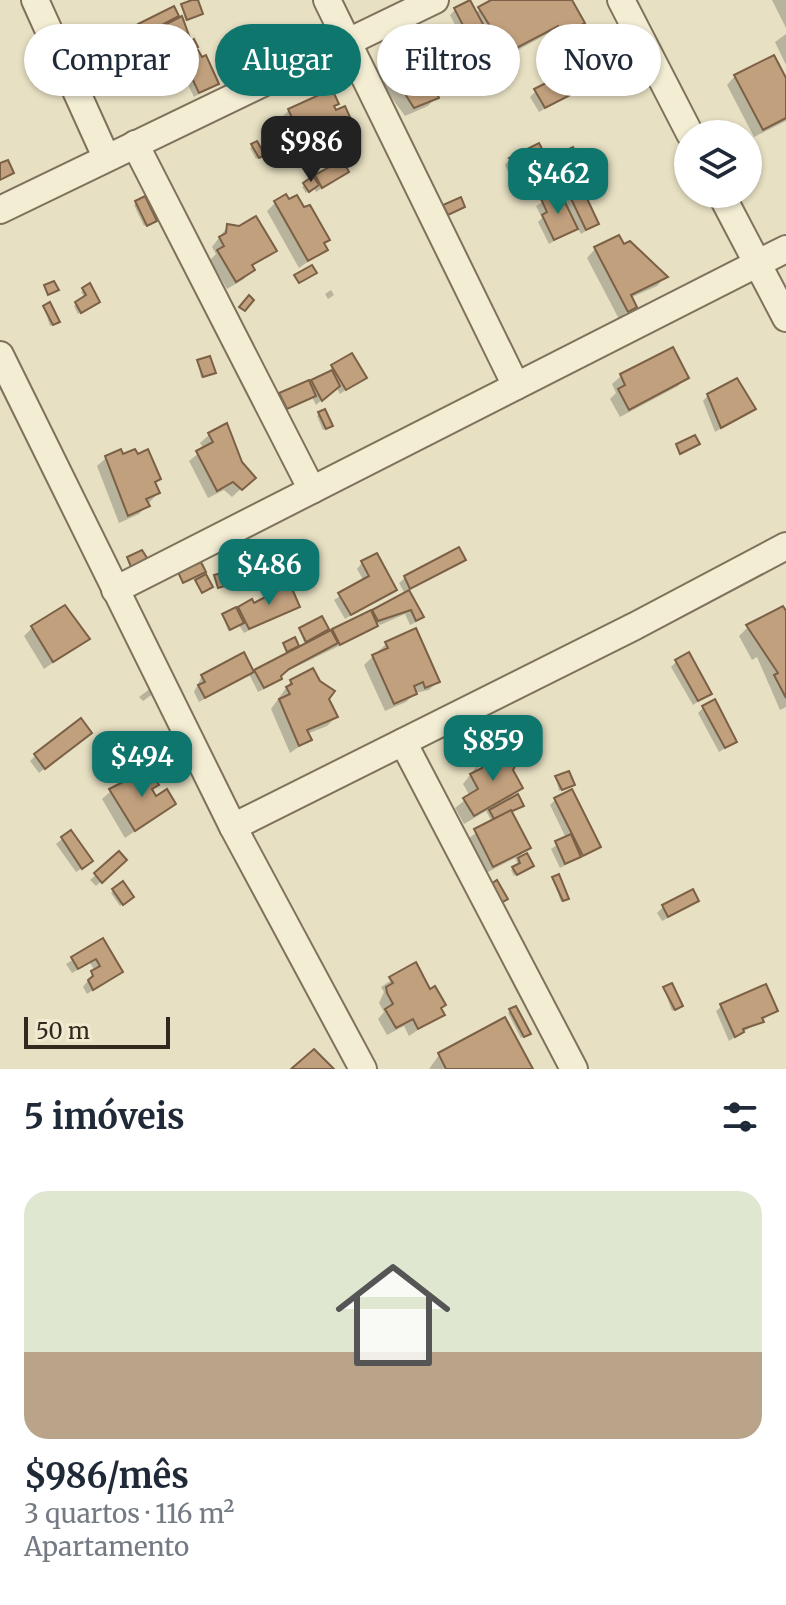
<!DOCTYPE html>
<html lang="pt">
<meta charset="utf-8">
<style>
body{margin:0;font-family:Merriweather,serif;background:#f6f6f7;color:#1f2937;height:100vh;display:flex;flex-direction:column;font-size:30px;white-space:nowrap}
*{box-sizing:border-box;margin:0}
p{font-size:26px;color:#747a83}
.icon{flex:none;width:44px;height:44px;fill:none;stroke:currentColor;stroke-width:2;stroke-linecap:round;stroke-linejoin:round}
.map{position:relative;height:1069px;overflow:hidden}
.side{display:flex;flex-direction:column;background:#fff;flex:1}
.side>*{flex:none}
.banner{position:absolute;left:24px;top:24px;width:738px;height:72px;display:flex;gap:16px}
.tools{position:absolute;left:674px;top:120px;display:grid;gap:16px}
.tools a{display:grid;place-items:center;width:88px;height:88px;border-radius:50%;background:#fff;box-shadow:0 2px 6px #0004;font-size:40px}
.scale{position:absolute;left:24px;bottom:20px;width:146px;box-sizing:border-box;padding-left:8px;border:4px solid #31291e;border-top:0;font-size:22px;line-height:28px;white-space:nowrap;color:#31291e;-webkit-text-stroke:6px #f0ead1;paint-order:stroke}
.price{position:absolute;translate:-50% -68px;padding:0 18px;border-radius:16px;background:#0f766e;color:#fff;font-size:26px;line-height:52px;filter:drop-shadow(0 2px 4px #0008)}
.price::after{content:'';position:absolute;left:50%;top:48px;width:24px;height:18px;margin-left:-12px;background:inherit;clip-path:polygon(0 0,100% 0,50% 100%)}
.price.current{background:#222;color:#fff}
ul{padding:0;list-style:none}
li{display:grid;align-content:center;gap:16px;height:424px;padding:0 24px}
li+li{border-top:2px solid #e0e1e3}
li span{display:grid;place-items:center;height:248px;border-radius:24px;color:#555}
li>.icon{margin-inline-start:auto}
span .icon{width:144px;height:144px;fill:#fffc;stroke-width:1}
li b{font-size:34px}
h2{display:flex;justify-content:space-between;align-items:center;height:96px;padding:0 24px;font-size:34px}
.chip{padding:0 28px;border-radius:36px;background:#fff;box-shadow:0 2px 6px #0004;font-size:28px;line-height:72px}
.chip.current{background:#0f766e;color:#fff}
.map>svg:first-child{display:block}
</style>
<div class="map">
<svg width="786" height="1069" viewBox="0 0 786 1069">
<rect width="100%" height="100%" fill="#e7e0c3"/>
<g fill="#0003" fill-rule="evenodd">
<polygon points="495,0 570,0 583,23 554,43 549,33 500,60 508,76 488,89 450,15 455,10 475,13"/>
<polygon points="772,0 786,0 786,28"/>
<polygon points="182,6 201,14 185,21"/>
<polygon points="173,8 195,47 185,58 217,83 194,97 180,69 171,74 166,65 162,67 145,35 137,39 134,32"/>
<polygon points="786,34 786,65 775,42"/>
<polygon points="608,36 627,59 620,63 606,38"/>
<polygon points="399,49 436,97 428,106 405,116 389,94 379,72 392,61 391,57"/>
<polygon points="735,76 786,83 786,121 754,137 727,85"/>
<polygon points="536,91 575,91 539,112 530,97"/>
<polygon points="336,104 333,107 346,129 340,135 345,144 336,153 303,168 280,119 289,110"/>
<polygon points="253,146 260,157 256,159 250,148"/>
<polygon points="510,159 548,164 553,159 588,183 582,189 597,224 581,234 577,227 549,244 538,222 542,218 536,206 560,192 550,171 522,187 515,173 510,175 505,165"/>
<polygon points="347,172 316,192 314,188 306,193 302,187 316,177"/>
<polygon points="144,199 153,223 144,226 134,205"/>
<polygon points="276,202 325,250 299,268 267,211"/>
<polygon points="228,226 274,251 251,267 244,279 227,289 210,260 216,254 212,247"/>
<polygon points="623,247 665,277 657,286 630,298 634,306 619,319 587,258 595,249"/>
<polygon points="89,286 95,304 78,314 74,306 85,298 81,292"/>
<polygon points="331,290 334,295 328,299 325,294"/>
<polygon points="44,307 55,324 50,326"/>
<polygon points="198,362 214,372 201,378"/>
<polygon points="333,366 364,377 340,394 336,387 316,405 312,397 281,413 275,400 280,395 309,385 328,374"/>
<polygon points="621,376 686,377 678,386 620,417 610,399 616,393 612,384"/>
<polygon points="708,395 754,409 715,432 703,401"/>
<polygon points="319,414 328,428 323,430 317,416"/>
<polygon points="226,426 244,486 232,497 224,490 208,498 189,461 204,449 200,443 209,435"/>
<polygon points="106,458 153,484 158,493 139,514 119,523 97,466"/>
<polygon points="464,560 408,591 421,617 416,622 410,625 405,614 380,625 378,623 370,631 281,674 274,684 258,692 249,674 199,702 194,692 202,676 243,655 253,674 286,655 284,645 294,640 297,645 289,653 305,646 300,630 327,629 318,639 405,594 399,583 405,578"/>
<polygon points="362,563 395,589 345,619 334,600 364,581 357,569"/>
<polygon points="253,606 297,606 244,633 239,625 228,631 223,616"/>
<polygon points="786,613 786,707 780,710 757,657 752,660 739,636 748,627"/>
<polygon points="32,628 88,638 44,669 24,636"/>
<polygon points="386,644 438,681 429,690 415,693 406,702 385,711 364,665"/>
<polygon points="677,661 709,694 693,705 671,667"/>
<polygon points="291,681 327,699 336,717 327,726 307,734 310,739 290,753 271,709"/>
<polygon points="151,688 154,693 143,701 139,697"/>
<polygon points="704,707 735,742 719,752 698,713"/>
<polygon points="84,738 39,773 30,761 35,756"/>
<path d="M489 751 511 770 521 787 507 801 522 806 510 812 529 847 516 860 526 856 529 868 514 876 511 870 519 866 515 858 484 874 466 840 492 822 486 811 464 824 455 808 470 796 463 784ZM482 758H486L478 777 474 775Z"/>
<polygon points="556,778 570,786 559,791"/>
<polygon points="156,785 151,790 156,799 174,804 125,838 102,799 111,791"/>
<polygon points="555,800 599,847 560,868 551,849 566,838 550,805"/>
<polygon points="71,832 84,867 76,872 56,844"/>
<polygon points="119,854 125,860 96,886 90,880"/>
<polygon points="553,879 565,900 561,902"/>
<polygon points="123,884 132,897 120,906 111,893"/>
<polygon points="692,892 696,901 691,906 662,921 657,913 663,907"/>
<polygon points="102,941 120,972 87,994 83,987 95,971 90,963 72,973 66,964"/>
<polygon points="415,965 442,1014 409,1036 404,1026 387,1035 378,1019 384,1012 379,1003 384,992 381,987"/>
<polygon points="664,989 679,1007 672,1011"/>
<polygon points="722,1006 776,1011 729,1041 716,1011"/>
<polygon points="510,1011 526,1036 521,1038 508,1013"/>
<polygon points="439,1055 531,1069 429,1069"/>
</g>
<g fill="#c1a07d" stroke="#7b6045" stroke-width="2">
<polygon points="192,0 198,0 203,14 187,20 181,4"/>
<polygon points="470,0 511,76 494,85 454,8"/>
<polygon points="491,0 572,0 585,23 563,35 558,26 507,53 478,7"/>
<polygon points="174,6 179,16 143,35 138,24"/>
<polygon points="182,16 191,41 194,39 198,47 168,63 151,32"/>
<polygon points="616,29 632,57 623,63 607,34"/>
<polygon points="422,37 441,89 436,91 439,98 414,108 400,86 398,87 387,62 402,55 398,47"/>
<polygon points="198,50 202,57 206,55 219,84 199,93 182,57"/>
<polygon points="774,55 786,78 786,118 763,130 734,75"/>
<polygon points="181,57 186,66 174,73 168,64"/>
<polygon points="568,72 578,91 545,108 534,89"/>
<polygon points="332,89 339,104 334,106 336,110 345,106 350,117 344,120 348,130 342,133 347,145 312,161 288,109"/>
<polygon points="257,141 265,155 259,158 251,144"/>
<polygon points="539,143 553,170 528,183 509,158"/>
<polygon points="573,147 590,184 582,188 599,224 586,230 551,157"/>
<polygon points="8,160 14,173 0,180 0,163"/>
<polygon points="342,160 349,172 322,188 315,175"/>
<polygon points="313,176 319,185 309,192 303,183"/>
<polygon points="559,190 578,229 554,240 542,215 547,212 541,199"/>
<polygon points="286,194 289,199 297,195 304,207 310,205 330,240 324,243 328,250 308,261 274,201"/>
<polygon points="145,196 157,221 147,226 135,201"/>
<polygon points="461,197 465,207 448,215 443,205"/>
<polygon points="256,216 277,251 252,265 255,270 236,282 217,250 224,246 219,237 226,233 227,224 239,226"/>
<polygon points="619,235 624,244 630,241 668,277 631,295 637,307 628,312 594,247"/>
<polygon points="312,265 317,273 299,283 294,275"/>
<polygon points="54,281 59,290 48,295 44,285"/>
<polygon points="90,283 100,302 81,313 75,302 86,295 82,288"/>
<polygon points="249,295 254,300 245,311 239,307"/>
<polygon points="50,302 60,322 53,325 43,306"/>
<polygon points="673,347 689,378 629,410 618,389 625,385 620,374"/>
<polygon points="352,353 367,378 346,390 331,365"/>
<polygon points="210,356 216,373 203,377 197,360"/>
<polygon points="332,370 340,386 322,401 311,380"/>
<polygon points="737,378 756,409 721,428 707,394"/>
<polygon points="309,380 316,396 287,409 279,393"/>
<polygon points="325,409 333,426 326,429 318,412"/>
<polygon points="227,423 242,462 256,478 242,490 233,482 217,491 196,451 213,442 208,433"/>
<polygon points="695,435 700,444 680,454 676,444"/>
<polygon points="121,449 123,454 135,449 138,454 148,449 161,479 155,482 160,493 146,499 150,506 128,516 105,456"/>
<polygon points="459,547 466,560 410,589 404,576"/>
<polygon points="142,550 147,558 131,567 127,557"/>
<polygon points="377,553 397,590 351,615 338,593 369,576 361,561"/>
<polygon points="201,562 206,572 183,583 178,572"/>
<polygon points="225,572 228,585 218,588 214,575"/>
<polygon points="206,574 213,587 202,593 195,580"/>
<polygon points="290,584 300,607 249,629 238,607 252,599 254,603"/>
<polygon points="409,590 424,617 416,621 411,610 378,621 372,610"/>
<polygon points="65,605 90,639 53,662 31,626"/>
<polygon points="783,606 786,611 786,698 774,675 778,673 746,625"/>
<polygon points="236,607 244,623 230,630 222,614"/>
<polygon points="371,610 378,626 340,645 332,629"/>
<polygon points="322,616 329,629 306,642 299,628"/>
<polygon points="416,628 440,682 425,688 423,682 414,686 417,694 394,704 372,655 388,648 385,642"/>
<polygon points="331,630 338,643 289,669 281,676 282,679 264,688 254,670"/>
<polygon points="295,637 299,646 287,652 283,643"/>
<polygon points="244,652 254,672 205,698 198,685 205,682 201,675"/>
<polygon points="689,652 712,694 698,701 675,660"/>
<polygon points="313,668 320,681 335,691 329,699 338,717 307,730 312,740 299,746 279,699 290,694 286,687 292,684 290,680"/>
<polygon points="715,699 737,742 725,748 702,706"/>
<polygon points="81,718 92,733 45,769 34,754"/>
<polygon points="489,748 517,762 513,770 523,788 474,816 463,798 478,789 470,774 482,768"/>
<polygon points="149,769 159,785 152,789 156,796 167,789 176,804 135,831 109,789"/>
<polygon points="569,771 575,785 562,790 555,776"/>
<polygon points="572,789 601,847 583,856 554,798"/>
<polygon points="518,794 524,806 494,819 489,810"/>
<polygon points="511,810 531,848 493,867 474,829"/>
<polygon points="71,830 93,861 82,869 61,837"/>
<polygon points="571,834 581,857 565,864 555,841"/>
<polygon points="119,851 127,860 102,883 94,873"/>
<polygon points="527,853 534,866 517,875 512,867 520,863 518,858"/>
<polygon points="559,874 569,899 563,901 552,877"/>
<polygon points="497,880 508,899 499,904 488,886"/>
<polygon points="123,881 134,897 123,905 112,889"/>
<polygon points="693,889 699,901 668,917 662,905"/>
<polygon points="103,938 123,972 93,990 88,980 93,976 91,971 100,966 96,959 78,969 71,957"/>
<polygon points="416,962 430,989 435,986 446,1005 441,1008 445,1015 418,1029 413,1019 396,1028 385,1009 393,1004 387,993 386,987 393,983 389,977"/>
<polygon points="672,983 683,1006 675,1010 663,987"/>
<polygon points="766,984 778,1011 762,1018 764,1022 743,1029 744,1032 735,1037 720,1004"/>
<polygon points="516,1006 531,1034 524,1037 509,1009"/>
<polygon points="505,1017 533,1069 446,1069 438,1053"/>
<polygon points="314,1049 334,1069 291,1069"/>
</g>
<g fill="none" stroke-linecap="round" stroke-linejoin="round">
<g stroke="#7f725c" stroke-width="30">
<g id="minor">
<polyline points="35,0 106,157"/>
<polyline points="327,0 516,386"/>
<polyline points="621,0 690,134"/>
<polyline points="135,144 312,490"/>
<polyline points="721,194 786,318"/>
<polyline points="0,210 435,0"/>
<polyline points="0,355 233,827 363,1069"/>
<polyline points="115,590 786,249"/>
<polyline points="403,742 574,1069"/>
<polyline points="233,827 635,626 786,546"/>
</g>
</g>
<use href="#minor" stroke="#f3edd4" stroke-width="26"/>
</g>
</svg>
<div class="tools">
<a><svg class="icon" aria-label="layers" viewBox="0 0 24 24"><path d="M12 4l9 5-9 5-9-5zM3 14l9 5 9-5"/></svg></a>
</div>
<div class="scale">50 m</div>
<b class="price current" style="left:311px;top:184px">$986</b>
<b class="price" style="left:558px;top:216px">$462</b>
<b class="price" style="left:269px;top:607px">$486</b>
<b class="price" style="left:493px;top:783px">$859</b>
<b class="price" style="left:142px;top:799px">$494</b>
<div class="banner">
<a class="chip">Comprar</a>
<a class="chip current">Alugar</a>
<a class="chip">Filtros</a>
<a class="chip">Novo</a>
</div>
</div>
<section class="side">
<h2>5 imóveis<svg class="icon" aria-label="filters" viewBox="0 0 24 24"><path d="M4 7h16M4 17h16"/><circle cx="9" cy="7" r="2"/><circle cx="15" cy="17" r="2"/></svg></h2>
<ul>
<li><span style="background:linear-gradient(#dfe7d0 65%,#b9a48a 0)"><svg class="icon" aria-label="home" viewBox="0 0 24 24"><path d="M3 11l9-7 9 7M6 9v11h12V9"/></svg></span><div><b>$986/mês</b><p>3 quartos · 116 m²</p><p>Apartamento</p></div></li>
</ul>
</section>
